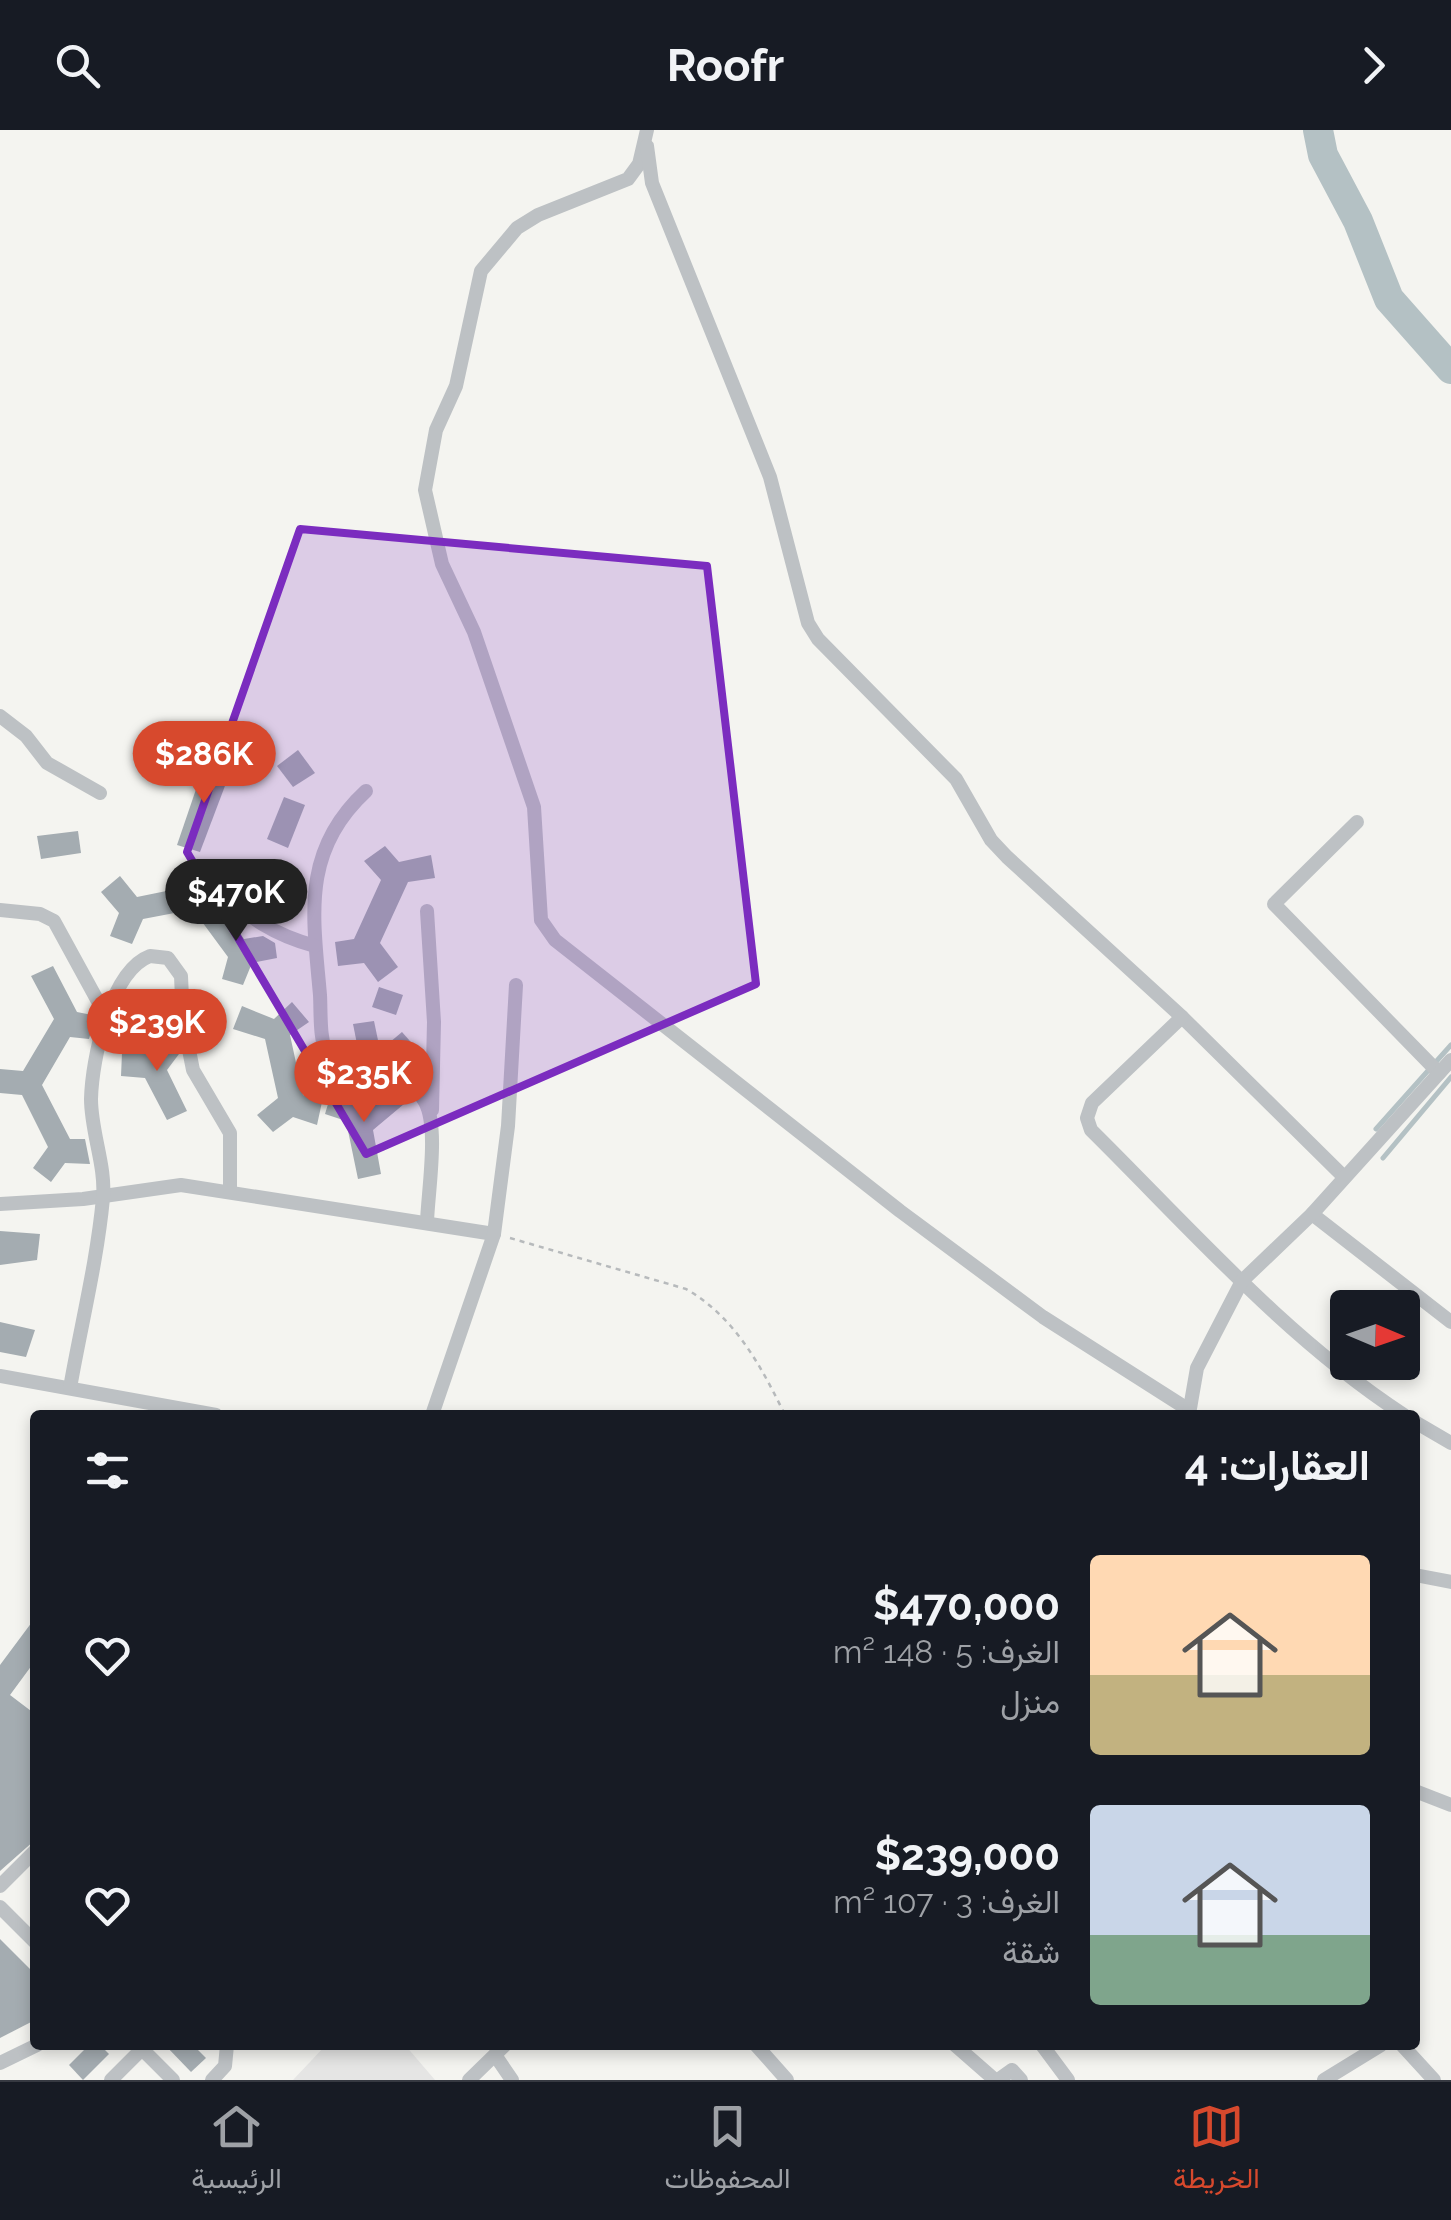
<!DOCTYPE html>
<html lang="ar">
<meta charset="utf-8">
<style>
body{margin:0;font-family:Raleway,Vazirmatn,sans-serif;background:#242831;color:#f1f3f6;direction:rtl;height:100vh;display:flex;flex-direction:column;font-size:38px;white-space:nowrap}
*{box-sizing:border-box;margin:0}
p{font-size:32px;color:#9ea1a6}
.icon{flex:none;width:55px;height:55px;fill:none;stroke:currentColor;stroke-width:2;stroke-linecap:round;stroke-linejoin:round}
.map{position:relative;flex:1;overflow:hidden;direction:ltr}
.sheet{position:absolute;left:30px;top:1280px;width:1390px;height:640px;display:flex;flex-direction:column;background:#171b24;border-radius:10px;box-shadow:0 5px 15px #0003;direction:rtl}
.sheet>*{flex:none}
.needle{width:65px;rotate:92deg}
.controls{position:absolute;left:1330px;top:1160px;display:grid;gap:20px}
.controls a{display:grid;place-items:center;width:90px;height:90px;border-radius:10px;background:#171b24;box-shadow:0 5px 15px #0003;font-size:50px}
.price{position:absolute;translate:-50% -85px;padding:0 22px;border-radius:35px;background:#d7492d;color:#fff;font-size:32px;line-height:65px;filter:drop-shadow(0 2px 5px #0008)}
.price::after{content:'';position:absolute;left:50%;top:60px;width:30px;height:22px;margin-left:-15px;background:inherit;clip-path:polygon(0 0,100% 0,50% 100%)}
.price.selected{background:#222;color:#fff}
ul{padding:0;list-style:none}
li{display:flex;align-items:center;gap:30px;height:250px;padding:0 50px}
li span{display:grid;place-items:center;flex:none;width:280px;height:200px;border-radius:10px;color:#555}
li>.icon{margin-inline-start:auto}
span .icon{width:120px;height:120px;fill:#fffc;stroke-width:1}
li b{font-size:42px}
h2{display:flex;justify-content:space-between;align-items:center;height:120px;padding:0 50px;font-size:42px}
header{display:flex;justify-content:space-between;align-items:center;height:130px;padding:0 50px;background:#171b24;font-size:45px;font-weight:700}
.tabs{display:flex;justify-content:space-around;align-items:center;height:140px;border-top:2px solid #363941;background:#171b24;font-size:28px;color:#9ea1a6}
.tabs a{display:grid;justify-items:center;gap:5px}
.tabs .selected{color:#d7492d}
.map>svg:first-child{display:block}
</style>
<header><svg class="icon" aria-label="forward" viewBox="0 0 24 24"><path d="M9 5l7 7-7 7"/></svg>Roofr<svg class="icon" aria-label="search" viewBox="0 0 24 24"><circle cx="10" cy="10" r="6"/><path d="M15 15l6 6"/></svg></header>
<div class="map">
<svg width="1451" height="1950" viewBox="0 0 1451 1950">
<rect width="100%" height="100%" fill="#f4f4f0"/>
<polygon fill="#e5e5e4" points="326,1915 405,1915 435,1950 293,1950"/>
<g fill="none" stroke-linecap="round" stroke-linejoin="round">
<g stroke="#b4c1c4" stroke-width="5">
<polyline points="1376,999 1451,915"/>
<polyline points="1383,1028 1451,947"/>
</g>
<polyline stroke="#b4c1c4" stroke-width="30" points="1318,0 1323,25 1358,91 1389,169 1451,239"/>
</g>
<g fill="#a4acb1">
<polygon points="298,620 315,643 293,657 277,636"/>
<polygon points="206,630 231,640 200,722 177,715"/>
<polygon points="284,667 305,675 288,718 267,709"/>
<polygon points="78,701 81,723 41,729 37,706"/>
<polygon points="385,716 399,732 431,725 435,748 408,752 380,813 398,837 378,852 364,833 338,836 335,812 354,809 381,750 364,731"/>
<polygon points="120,746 137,767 181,758 185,781 143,789 132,814 110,806 119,783 101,762"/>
<polygon points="215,768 244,809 263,806 275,813 277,828 252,833 243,855 222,849 228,827 197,785"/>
<polygon points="53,836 77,882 92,885 93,895 89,909 70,907 42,955 70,1009 85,1009 90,1034 65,1033 51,1052 33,1038 48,1017 22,965 0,963 0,939 23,941 54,889 31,846"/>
<polygon points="379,857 403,865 396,885 372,877"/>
<polygon points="292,872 309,892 290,905 303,965 322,972 317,995 293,987 273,1002 257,985 278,968 265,909 233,899 242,876 274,889"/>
<polygon points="374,891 379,915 358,919 353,894"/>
<polygon points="402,902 417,919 397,935 383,918"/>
<polygon points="163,904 177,914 179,924 167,940 187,981 167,990 145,948 121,946 122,923 149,923"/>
<polygon points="388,954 404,974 373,1000 381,1044 358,1049 346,991 325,984 332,961 366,973"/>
<polygon points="0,1101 40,1104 37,1130 0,1135"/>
<polygon points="0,1192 35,1200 26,1227 0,1222"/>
<polygon points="35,1488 35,1531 10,1565 35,1584 35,1710 0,1741 0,1535"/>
<polygon points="0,1809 35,1844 35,1890 0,1908"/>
<polygon points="89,1915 100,1915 109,1924 83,1950 69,1935"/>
<polygon points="165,1915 193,1915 206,1928 191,1942"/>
</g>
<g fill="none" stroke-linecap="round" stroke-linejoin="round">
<path stroke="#b7babc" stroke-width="2.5" stroke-dasharray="5 5" stroke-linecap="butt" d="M510 1108 686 1159C735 1187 761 1236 785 1285"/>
<g stroke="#bdc1c4" stroke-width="14">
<polyline points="647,0 639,34 628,49 538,85 517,98 481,141 456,256 436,300 425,360 442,434 474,502 534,677 541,790 555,810 900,1081 1043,1187 1189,1280"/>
<polyline points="647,16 652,53 770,347 808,493 818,509 956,649 991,710 1007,727 1182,887 1344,1047"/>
<polyline points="0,586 26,606 47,633 100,663"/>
<path d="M366 661C301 721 313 785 320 865 321 882 319 911 328 926 345 953 397 921 425 972 439 997 428 1061 427 1092"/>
<polyline points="1357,692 1274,774 1439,943"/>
<path d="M219 757C247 788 275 805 315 816"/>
<polyline points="0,780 40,784 54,791 106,886"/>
<polyline points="427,781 434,892 432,980"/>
<path d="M1182 887 1092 973 1087 988 1091 1000C1190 1098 1286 1208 1404 1285"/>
<polyline points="0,1074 83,1069 181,1055 494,1104"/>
<polyline points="1312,1084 1451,1192"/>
<polyline points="0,1246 216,1285"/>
<path d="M70 1258C81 1195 97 1132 103 1068 106 1036 91 1002 91 969 92 930 110 841 150 826L168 828 181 846 183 890 193 940 230 1003V1061"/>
<polyline points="1189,1284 1197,1238 1242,1151 1312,1084 1451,930"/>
<polyline points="432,1285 494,1104 508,996 516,855"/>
<polyline points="1415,1292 1451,1313"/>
<polyline points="1415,1445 1451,1452"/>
<polyline points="1415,1661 1451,1675"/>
<polyline points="0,1756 35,1721"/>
<polyline points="0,1777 35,1812"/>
<polyline points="138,1915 173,1950"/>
<polyline points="756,1915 787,1950"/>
<polyline points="955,1915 995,1950"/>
<polyline points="1042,1915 1068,1950"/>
<polyline points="1402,1915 1434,1950"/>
<polyline points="495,1925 512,1950"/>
<polyline points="0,1933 37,1915"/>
<polyline points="111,1950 142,1919"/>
<polyline points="212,1950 225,1936 227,1915"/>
<polyline points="469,1950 505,1915"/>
<polyline points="998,1950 1012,1940 1021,1950"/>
<polyline points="1324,1950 1381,1915"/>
</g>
</g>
<path fill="#7b2cbf" fill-opacity="0.2" stroke="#7b2cbf" stroke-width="8" stroke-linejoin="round" d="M300 399 707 436 756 854 366 1024 187 722Z"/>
</svg>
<div class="controls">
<a><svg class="needle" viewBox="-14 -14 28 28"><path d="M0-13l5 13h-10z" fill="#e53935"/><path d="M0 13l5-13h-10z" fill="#9ea1a6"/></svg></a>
</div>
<b class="price" style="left:204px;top:676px">$286K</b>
<b class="price selected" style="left:236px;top:814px">$470K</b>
<b class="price" style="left:157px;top:944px">$239K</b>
<b class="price" style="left:364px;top:995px">$235K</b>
<section class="sheet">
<h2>العقارات: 4<svg class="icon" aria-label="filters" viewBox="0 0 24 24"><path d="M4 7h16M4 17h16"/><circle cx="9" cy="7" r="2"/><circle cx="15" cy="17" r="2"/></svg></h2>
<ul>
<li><span style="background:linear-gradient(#ffd9b3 60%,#c2b280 0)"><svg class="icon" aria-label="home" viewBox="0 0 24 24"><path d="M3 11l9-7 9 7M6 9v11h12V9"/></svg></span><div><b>$470,000</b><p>الغرف: 5 · 148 m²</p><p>منزل</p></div><svg class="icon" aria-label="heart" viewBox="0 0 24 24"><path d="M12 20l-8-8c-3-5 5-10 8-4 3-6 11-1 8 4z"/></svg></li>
<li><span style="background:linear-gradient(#c9d6e8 65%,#7fa58c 0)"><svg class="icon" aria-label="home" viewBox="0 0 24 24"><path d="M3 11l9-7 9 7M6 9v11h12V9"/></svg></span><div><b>$239,000</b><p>الغرف: 3 · 107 m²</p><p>شقة</p></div><svg class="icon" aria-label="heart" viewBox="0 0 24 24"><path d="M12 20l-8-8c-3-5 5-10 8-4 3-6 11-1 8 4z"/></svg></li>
</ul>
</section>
</div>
<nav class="tabs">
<a class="selected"><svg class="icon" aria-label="map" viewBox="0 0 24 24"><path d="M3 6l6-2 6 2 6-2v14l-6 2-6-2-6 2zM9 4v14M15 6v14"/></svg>الخريطة</a>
<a><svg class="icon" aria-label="saved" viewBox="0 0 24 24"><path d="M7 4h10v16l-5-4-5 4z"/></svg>المحفوظات</a>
<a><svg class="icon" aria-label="home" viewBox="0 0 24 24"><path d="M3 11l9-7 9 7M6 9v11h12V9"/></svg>الرئيسية</a>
</nav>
